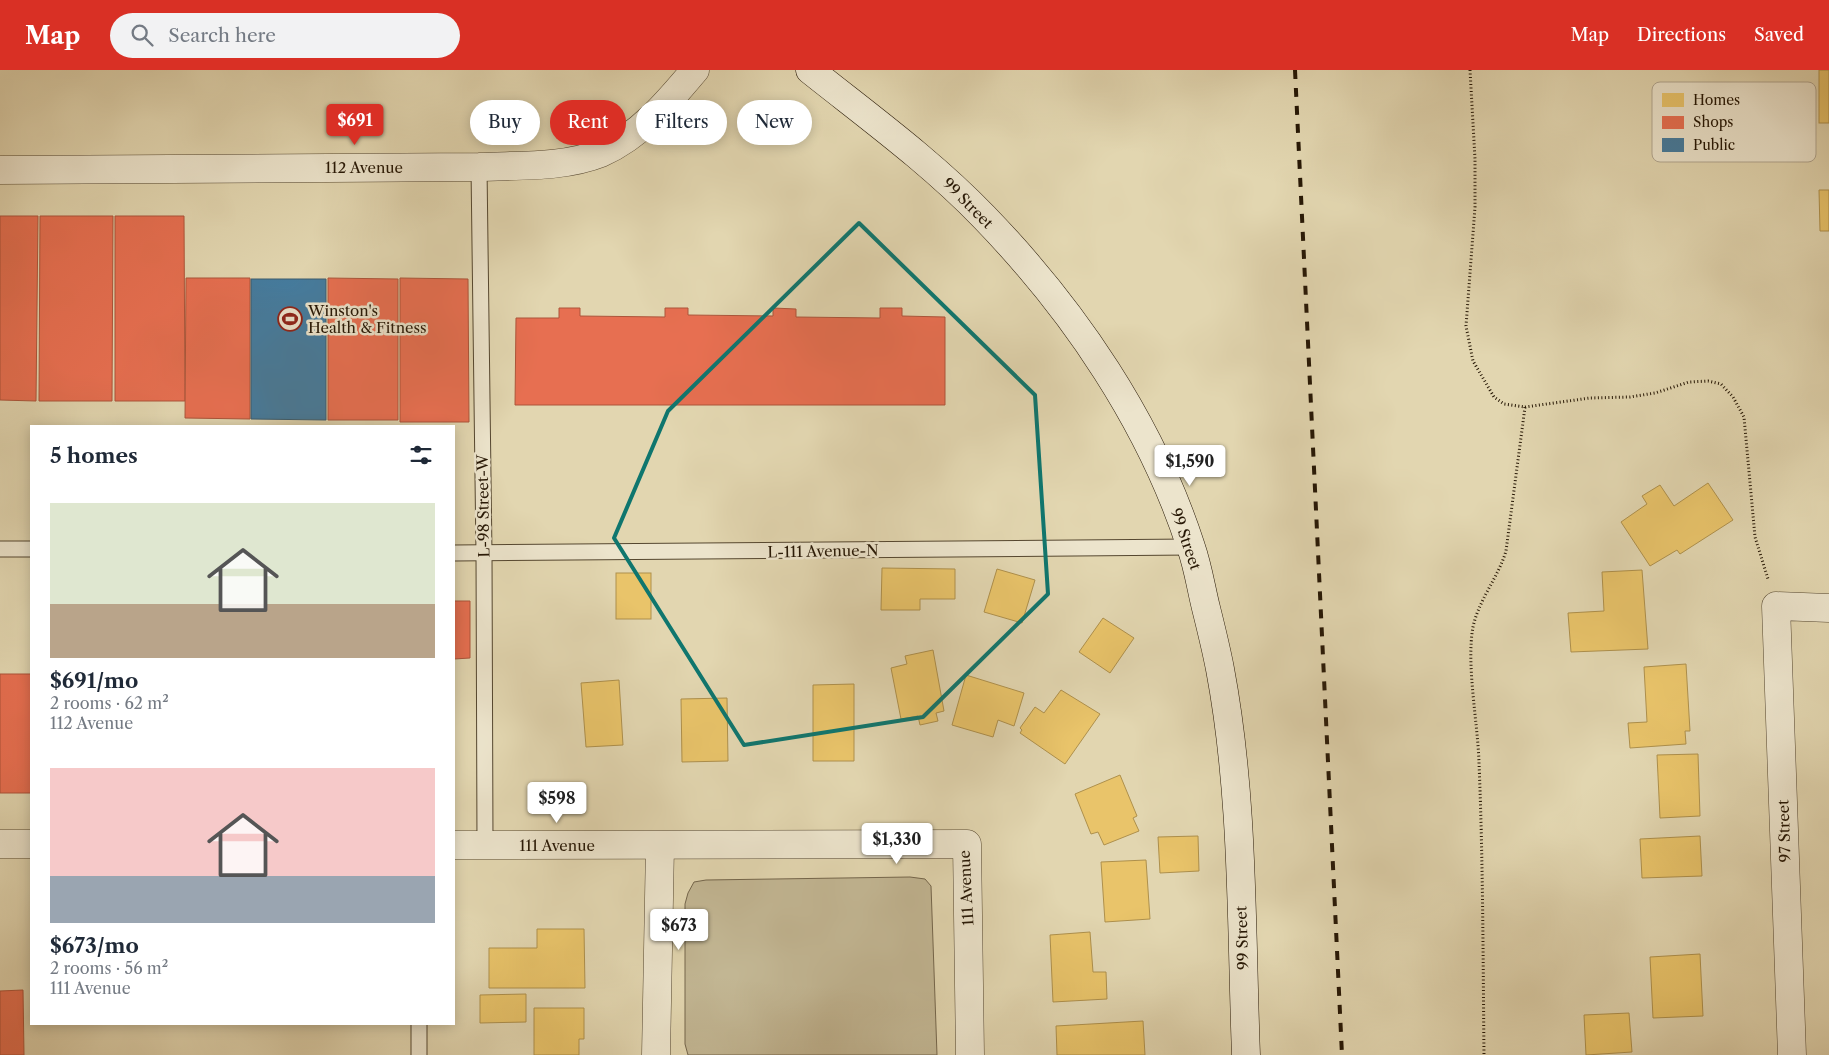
<!DOCTYPE html>
<meta charset="utf-8">
<style>
body{margin:0;font-family:"Libre Caslon Text",serif;background:#f2f2f3;color:#1f2937;height:100vh;display:flex;flex-direction:column;font-size:19px;white-space:nowrap}
*{box-sizing:border-box;margin:0}
p{font-size:16px;color:#747a83}
.icon{flex:none;width:28px;height:28px;fill:none;stroke:currentColor;stroke-width:2;stroke-linecap:round;stroke-linejoin:round}
.map{position:relative;flex:1;overflow:hidden}
.sheet{position:absolute;left:30px;top:355px;width:425px;height:600px;display:flex;flex-direction:column;background:#fff;border-radius:0px;box-shadow:0 2px 12px #0003}
.sheet>*{flex:none}
.guide{position:absolute;left:470px;top:30px;width:475px;height:45px;display:flex;gap:10px}
.price{position:absolute;translate:-50% -42px;padding:0 11px;border-radius:5px;background:#fff;color:#222;font-size:16px;line-height:32px;filter:drop-shadow(0 1px 2px #0008)}
.price::after{content:'';position:absolute;left:50%;top:30px;width:15px;height:11px;margin-left:-8px;background:inherit;clip-path:polygon(0 0,100% 0,50% 100%)}
.price.active{background:#d93025;color:#fff}
ul{padding:0;list-style:none}
li{display:grid;align-content:center;gap:10px;height:265px;padding:0 20px}
li span{display:grid;place-items:center;height:155px;border-radius:0px;color:#555}
li>.icon{margin-inline-start:auto}
span .icon{width:90px;height:90px;fill:#fffc;stroke-width:1}
li b{font-size:21px}
h2{display:flex;justify-content:space-between;align-items:center;height:60px;padding:0 20px;font-size:21px}
.tag{padding:0 18px;border-radius:22px;background:#fff;box-shadow:0 2px 12px #0003;font-size:18px;line-height:45px}
.tag.active{background:#d93025;color:#fff}
header{display:flex;align-items:center;gap:30px;box-sizing:border-box;height:70px;padding:0 25px;background:#d93025;color:#fff}
header strong{font-size:24px}
nav{display:flex;gap:28px;margin-inline-start:auto;font-size:18px}
.search{width:350px;height:45px;background:#f2f2f3;display:flex;align-items:center;gap:12px;box-sizing:border-box;padding:0 18px;border-radius:28px;color:#747a83;font-size:19px}
.map>svg:first-child{display:block}
</style>
<header>
<strong>Map</strong>
<div class="search"><svg class="icon" aria-label="search" viewBox="0 0 24 24"><circle cx="10" cy="10" r="6"/><path d="M15 15l6 6"/></svg>Search here</div>
<nav><a>Map</a><a>Directions</a><a>Saved</a></nav>
</header>
<div class="map">
<svg width="1829" height="985" viewBox="0 0 1829 985">
<rect width="100%" height="100%" fill="#e2d6b0"/>
<filter id="stains"><feTurbulence type="fractalNoise" baseFrequency=".004" numOctaves="4"/><feColorMatrix values="0 0 0 0 .2 0 0 0 0 .09 0 0 0 0 .02 0 0 0 .5 -.17"/></filter>
<radialGradient id="worn" r=".72"><stop offset=".6" stop-color="#630" stop-opacity="0"/><stop offset="1" stop-color="#630" stop-opacity=".3"/></radialGradient>
<polygon fill="#c2b693" stroke="#74664c" points="910,807 925,809 931,816 937,985 688,985 685,974 685,834 688,823 694,812 706,810"/>
<g fill="#e9c46a" stroke="#ae904c">
<rect x="1819" y="0" width="10" height="53"/>
<polygon points="1819,120 1829,120 1829,161 1820,161"/>
<polygon points="1708,413 1733,450 1680,484 1677,480 1650,496 1621,452 1647,434 1642,426 1660,415 1674,436"/>
<polygon points="882,498 955,499 955,529 920,529 920,540 881,540"/>
<polygon points="997,499 1035,510 1022,553 984,542"/>
<polygon points="1642,500 1648,579 1571,582 1568,543 1604,541 1602,502"/>
<rect x="616" y="503" width="35" height="46"/>
<polygon points="1103,548 1134,568 1110,603 1079,582"/>
<polygon points="933,580 944,641 936,643 938,651 920,655 918,646 901,649 891,598 907,594 905,586"/>
<polygon points="1686,594 1690,661 1685,661 1686,674 1630,678 1628,653 1647,652 1644,597"/>
<polygon points="966,605 1024,623 1014,656 998,650 993,667 952,655"/>
<polygon points="619,610 623,675 586,677 581,613"/>
<polygon points="854,614 854,691 813,691 813,615"/>
<polygon points="1061,620 1100,644 1065,694 1020,663 1022,660 1020,658 1035,637 1044,643"/>
<polygon points="727,628 728,691 682,692 681,629"/>
<polygon points="1698,684 1700,746 1660,748 1657,685"/>
<polygon points="1120,705 1137,746 1133,748 1139,761 1104,775 1098,762 1091,764 1075,724"/>
<polygon points="1198,766 1199,801 1160,803 1158,767"/>
<polygon points="1700,766 1702,806 1642,808 1640,769"/>
<polygon points="1146,790 1150,849 1105,852 1101,792"/>
<polygon points="537,859 584,859 585,918 489,918 489,878 537,878"/>
<polygon points="1090,862 1093,902 1106,902 1107,929 1053,932 1050,865"/>
<polygon points="1700,884 1703,946 1653,948 1650,887"/>
<polygon points="526,924 526,952 480,953 480,925"/>
<polygon points="534,938 584,938 584,969 579,969 579,985 534,985"/>
<polygon points="1629,943 1632,982 1586,985 1584,945"/>
<polygon points="1143,951 1145,985 1057,985 1056,956"/>
</g>
<g fill="#e76f51" stroke="#ad553a">
<polygon points="0,146 38,146 36,331 0,330"/>
<polygon points="40,146 113,146 112,331 39,331"/>
<polygon points="115,146 184,146 185,331 115,331"/>
<polygon points="186,208 250,208 250,349 185,348"/>
<polygon points="328,208 398,209 398,350 328,350"/>
<polygon points="400,208 468,209 469,352 400,352"/>
<polygon points="559,238 580,238 580,246 665,247 665,238 688,238 688,245 773,246 773,238 796,239 796,247 880,248 880,238 902,238 902,246 945,247 945,335 515,335 516,248 559,248"/>
<polygon points="454,531 470,531 470,588 454,589"/>
<rect x="0" y="604" width="31" height="119"/>
<polygon points="23,920 24,985 0,985 0,921"/>
</g>
<polygon fill="#457b9d" stroke="#3c5d6f" points="251,209 326,209 326,350 251,349"/>
<g fill="none" stroke-linecap="round" stroke-linejoin="round">
<g stroke="#554730" stroke-width="17">
<g id="service">
<polyline points="479,97 484,484 485,775"/>
<polyline points="0,479 31,479"/>
<polyline points="454,483 1191,477"/>
<polyline points="419,985 419,954"/>
</g>
</g>
<g stroke="#554730" stroke-width="29">
<g id="minor">
<path d="M0 100 479 97C519 95 563 98 601 83 640 66 669 31 695 0"/>
<polyline points="0,774 31,774"/>
<polyline points="454,775 967,774 970,985"/>
<polyline points="656,985 660,776"/>
<polyline points="1792,985 1776,536 1829,538"/>
</g>
</g>
<g stroke="#261705" stroke-width="29">
<path id="secondary" d="M810 0C869 47 931 92 984 147 1074 240 1151 353 1191 477 1198 497 1201 518 1206 538 1211 558 1216 578 1220 599 1244 726 1241 857 1246 985"/>
</g>
<g stroke="#261705" stroke-width="3" stroke-dasharray="1 2.5" stroke-linecap="butt">
<path d="M1470 0 1475 89V137L1466 256 1473 291 1494 327 1504 334 1525 337 1506 481C1498 508 1479 529 1473 557 1466 594 1478 654 1479 693 1483 790 1483 888 1484 985"/>
<polyline points="1525,337 1590,328 1630,327 1655,323 1689,312 1708,311 1721,314 1733,327 1744,347 1755,467 1768,509"/>
</g>
<use href="#service" stroke="#ece4cc" stroke-width="15"/>
<use href="#minor" stroke="#ece4cc" stroke-width="28"/>
<use href="#secondary" stroke="#ece4cc" stroke-width="28"/>
<polyline stroke="#261705" stroke-width="4" stroke-dasharray="9 9" stroke-linecap="butt" points="1295,0 1342,985"/>
</g>
<path fill="none" stroke="#0f766e" stroke-width="4" stroke-linejoin="round" d="M859 153 1035 325 1048 524 923 647 744 675 614 468 668 341Z"/>
<defs>
<g id="stadium-ring" transform="scale(1.25)"><circle r="9.5" fill="#ece4cc" stroke="#8f2418" stroke-width="1.5"/><path d="M0-5a6.5 5 0 1 0 0 10a6.5 5 0 1 0 0-10ZM-3.5-1.8h7v3.6h-7Z" fill="#8f2418"/></g>
</defs>
<g fill-rule="evenodd">
<use href="#stadium-ring" x="290" y="249"/>
</g>
<g text-anchor="middle" dominant-baseline="central" stroke-width="5" stroke-linejoin="round" paint-order="stroke">
<g font-size="15" fill="#261705" stroke="#ece4cc">
<text x="364" y="97">112 Avenue</text>
<text transform="translate(968 133) rotate(45)">99 Street</text>
<text transform="translate(483 436) rotate(-91)">L-98 Street-W</text>
<text transform="translate(1186 469) rotate(71)">99 Street</text>
<text transform="translate(823 481) rotate(-1)">L-111 Avenue-N</text>
<text transform="translate(1784 761) rotate(-92)">97 Street</text>
<text x="557" y="775">111 Avenue</text>
<text transform="translate(966 818) rotate(-93)">111 Avenue</text>
<text transform="translate(1242 868) rotate(-92)">99 Street</text>
</g>
<g font-size="15" fill="#261705" stroke="#ece4cc" text-anchor="start">
<text x="308" y="240">Winston's<tspan x="308" dy="17">Health &amp; Fitness</tspan></text>
</g>
</g>
<rect x="1652" y="12" width="164" height="80" rx="8" fill="#ece4cc" stroke="#b1a690" stroke-width="1"/>
<rect x="1662" y="23" width="22" height="14" fill="#e9c46a"/>
<rect x="1662" y="46" width="22" height="13" fill="#e76f51"/>
<rect x="1662" y="68" width="22" height="14" fill="#457b9d"/>
<g font-size="14" fill="#261705">
<text x="1693" y="35">Homes</text>
<text x="1693" y="57">Shops</text>
<text x="1693" y="80">Public</text>
</g>
<rect width="100%" height="100%" filter="url(#stains)"/>
<rect width="100%" height="100%" fill="url(#worn)"/>
</svg>
<b class="price active" style="left:355px;top:76px">$691</b>
<b class="price" style="left:1190px;top:417px">$1,590</b>
<b class="price" style="left:557px;top:754px">$598</b>
<b class="price" style="left:897px;top:795px">$1,330</b>
<b class="price" style="left:679px;top:881px">$673</b>
<div class="guide">
<a class="tag">Buy</a>
<a class="tag active">Rent</a>
<a class="tag">Filters</a>
<a class="tag">New</a>
</div>
<section class="sheet">
<h2>5 homes<svg class="icon" aria-label="filters" viewBox="0 0 24 24"><path d="M4 7h16M4 17h16"/><circle cx="9" cy="7" r="2"/><circle cx="15" cy="17" r="2"/></svg></h2>
<ul>
<li><span style="background:linear-gradient(#dfe7d0 65%,#b9a48a 0)"><svg class="icon" aria-label="home" viewBox="0 0 24 24"><path d="M3 11l9-7 9 7M6 9v11h12V9"/></svg></span><div><b>$691/mo</b><p>2 rooms · 62 m²</p><p>112 Avenue</p></div></li>
<li><span style="background:linear-gradient(#f6c9c9 70%,#9aa5b1 0)"><svg class="icon" aria-label="home" viewBox="0 0 24 24"><path d="M3 11l9-7 9 7M6 9v11h12V9"/></svg></span><div><b>$673/mo</b><p>2 rooms · 56 m²</p><p>111 Avenue</p></div></li>
</ul>
</section>
</div>
